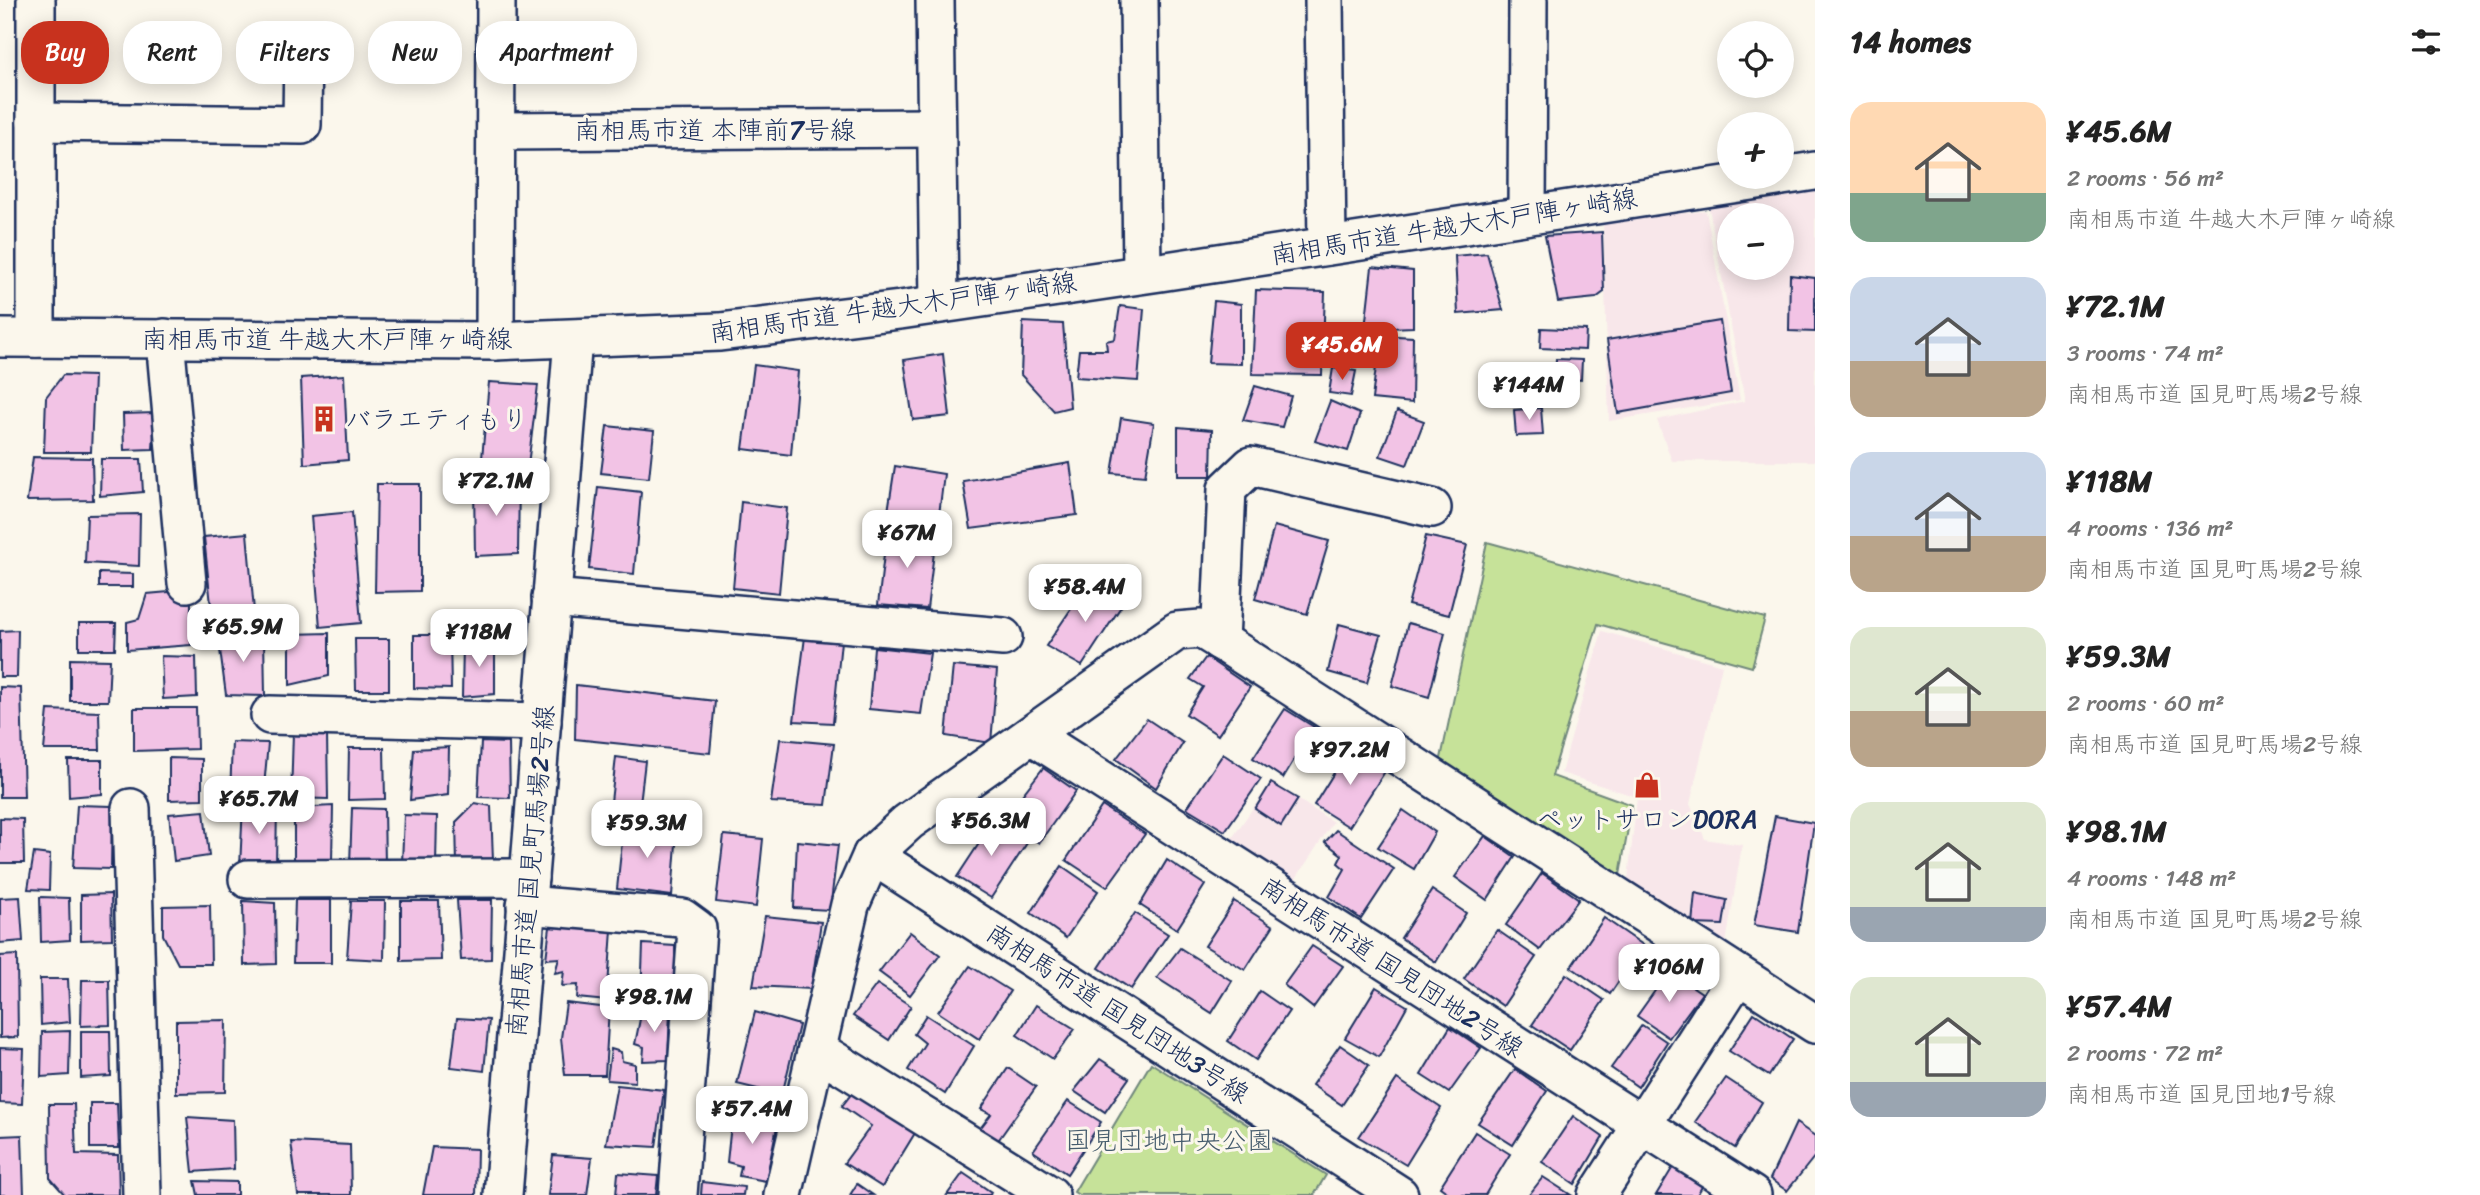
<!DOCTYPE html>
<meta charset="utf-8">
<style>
body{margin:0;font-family:Sriracha,"Klee One",sans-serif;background:#f6f6f6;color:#222;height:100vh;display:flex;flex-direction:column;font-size:26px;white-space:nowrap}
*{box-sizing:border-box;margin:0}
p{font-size:23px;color:#767676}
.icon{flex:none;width:38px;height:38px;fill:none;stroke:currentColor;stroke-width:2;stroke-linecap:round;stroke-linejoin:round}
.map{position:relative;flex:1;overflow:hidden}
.side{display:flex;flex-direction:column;background:#fff;width:665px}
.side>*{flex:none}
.banner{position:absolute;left:21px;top:21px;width:665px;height:63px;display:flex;gap:14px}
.tools{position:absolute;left:1717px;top:21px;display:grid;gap:14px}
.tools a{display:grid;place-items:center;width:77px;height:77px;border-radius:50%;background:#fff;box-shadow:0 4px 18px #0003;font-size:35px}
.price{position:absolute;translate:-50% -60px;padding:0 16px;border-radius:14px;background:#fff;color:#222;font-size:23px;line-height:46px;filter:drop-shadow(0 2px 4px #0008)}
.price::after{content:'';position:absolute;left:50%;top:42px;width:21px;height:16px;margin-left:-10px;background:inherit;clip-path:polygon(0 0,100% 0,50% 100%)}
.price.active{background:#c8321e;color:#fff}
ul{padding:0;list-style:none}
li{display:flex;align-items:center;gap:21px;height:175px;padding:0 35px}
li span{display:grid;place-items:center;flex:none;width:196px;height:140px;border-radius:21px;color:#555}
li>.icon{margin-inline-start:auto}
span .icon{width:84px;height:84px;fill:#fffc;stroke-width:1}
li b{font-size:30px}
h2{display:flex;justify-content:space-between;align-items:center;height:84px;padding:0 35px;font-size:30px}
.tag{padding:0 24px;border-radius:28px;background:#fff;box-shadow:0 4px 18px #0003;font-size:24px;line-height:63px}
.tag.active{background:#c8321e;color:#fff}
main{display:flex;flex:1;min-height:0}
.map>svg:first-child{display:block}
</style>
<main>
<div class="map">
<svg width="1815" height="1195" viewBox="0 0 1815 1195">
<rect width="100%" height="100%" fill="#fbf7ec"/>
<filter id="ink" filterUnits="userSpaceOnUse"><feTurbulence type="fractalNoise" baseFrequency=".0143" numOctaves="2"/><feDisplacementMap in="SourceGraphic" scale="14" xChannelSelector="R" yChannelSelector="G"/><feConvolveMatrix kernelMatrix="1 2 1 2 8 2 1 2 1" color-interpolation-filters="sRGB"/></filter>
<g filter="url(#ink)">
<g fill="#f8e7ea" fill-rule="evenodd">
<path d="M1815 192V461H1672L1657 420 1745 401 1709 208ZM1729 215H1782V268H1729Z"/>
<polygon points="1706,211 1740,400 1609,421 1603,220"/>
<polygon points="1602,631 1722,665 1690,804 1705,839 1742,845 1725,950 1627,888 1637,797 1561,773"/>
<polygon points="1271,782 1333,822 1291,886 1228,844"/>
</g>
<g fill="#c6e299" stroke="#70887c" stroke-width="2">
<polygon points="1487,542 1765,618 1752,667 1598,624 1552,776 1632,805 1619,881 1440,763"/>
<polygon points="1151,1063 1326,1175 1314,1195 1079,1195 1074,1192"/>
</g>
<g fill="#f2c3e5" stroke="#1b2f5e" stroke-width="2">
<polygon points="1602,232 1604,292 1596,298 1558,302 1545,236"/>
<polygon points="1487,253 1503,310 1458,314 1455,256"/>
<polygon points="1372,267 1413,271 1413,327 1365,329"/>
<polygon points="1790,275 1815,278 1815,332 1789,331"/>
<polygon points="1256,290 1325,292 1322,375 1252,374"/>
<polygon points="1214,301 1241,304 1241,364 1208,363"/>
<polygon points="1120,306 1144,309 1138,381 1076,377 1079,350 1107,350 1106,341 1115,339"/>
<polygon points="1720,321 1731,393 1618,413 1607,340"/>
<polygon points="1023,322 1063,324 1070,407 1054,411 1021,375"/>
<polygon points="1541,328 1586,330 1585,350 1540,348"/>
<polygon points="1380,335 1413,337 1412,403 1372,399"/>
<polygon points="943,354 950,416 913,420 904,360"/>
<polygon points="1556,359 1582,360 1581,380 1555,377"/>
<polygon points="754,365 798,371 791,455 743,449"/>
<polygon points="1333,368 1356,371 1351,396 1329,393"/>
<polygon points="63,375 94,376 91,452 44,452 46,397"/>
<polygon points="344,375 348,460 304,464 301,378"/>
<polygon points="489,382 538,385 527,473 481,469"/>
<polygon points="1255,386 1291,396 1282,427 1243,420"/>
<polygon points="1330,401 1360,414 1348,451 1315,441"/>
<polygon points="1541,408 1543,435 1516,436 1514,410"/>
<polygon points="1397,411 1424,421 1407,465 1380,456"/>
<polygon points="155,413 153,449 124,450 123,414"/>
<polygon points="1121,418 1154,423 1145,476 1112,473"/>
<polygon points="607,426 654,431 649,478 601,473"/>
<polygon points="1178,427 1212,430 1211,476 1178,476"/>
<polygon points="33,457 92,458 93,500 27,501"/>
<polygon points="101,459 141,459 143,492 100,496"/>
<polygon points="1070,463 1077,515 971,529 963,481"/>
<polygon points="895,466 944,474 938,523 887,518"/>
<polygon points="519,481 518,554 475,556 474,483"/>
<polygon points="377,484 420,484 420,591 375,592"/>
<polygon points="598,487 641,492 634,574 589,569"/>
<polygon points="741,502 787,508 779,593 733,588"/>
<polygon points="352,512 361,623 320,627 311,516"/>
<polygon points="140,514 139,566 85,563 87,515"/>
<polygon points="1274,526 1329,541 1307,614 1255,599"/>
<polygon points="887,529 936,536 927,609 878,605"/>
<polygon points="247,533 255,622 213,624 204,537"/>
<polygon points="1426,536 1467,545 1449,615 1408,605"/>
<polygon points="99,573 133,574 133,587 99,587"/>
<polygon points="1090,581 1124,602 1082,666 1046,646"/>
<polygon points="191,590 191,645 127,650 127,622 139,619 147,594"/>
<polygon points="79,623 116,623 115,649 79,649"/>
<polygon points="1408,623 1445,633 1429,697 1392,686"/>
<polygon points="1339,624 1381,635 1367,683 1328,672"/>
<polygon points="18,630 17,677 0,677 0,631"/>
<polygon points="329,633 329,676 290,685 290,634"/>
<polygon points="218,635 264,635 265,696 226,695"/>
<polygon points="414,635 450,635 451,689 414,688"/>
<polygon points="805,637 841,641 833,723 794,721"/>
<polygon points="355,639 389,639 389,690 356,690"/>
<polygon points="495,642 495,694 462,697 463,643"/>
<polygon points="874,647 930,653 921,714 869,709"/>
<polygon points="161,656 196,657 197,697 163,699"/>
<polygon points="1206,657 1250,687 1218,735 1186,714 1203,687 1190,679"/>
<polygon points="70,659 110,660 108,701 70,701"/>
<polygon points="953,666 997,670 991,743 946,736"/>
<polygon points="576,685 715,701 710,753 575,739"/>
<polygon points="0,687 21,688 24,797 0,797"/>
<polygon points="134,708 196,708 197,749 134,751"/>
<polygon points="1285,709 1314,727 1283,778 1253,758"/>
<polygon points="48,710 99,712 100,750 44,750"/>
<polygon points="1147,719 1183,743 1156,788 1116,759"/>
<polygon points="293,732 327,734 328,799 291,798"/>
<polygon points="780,739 834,744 826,805 771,802"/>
<polygon points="232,742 268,743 263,798 230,797"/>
<polygon points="481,742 509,743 510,798 478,797"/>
<polygon points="449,747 448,795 410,800 414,749"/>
<polygon points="1350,747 1386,770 1349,827 1314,805"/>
<polygon points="349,748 384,748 385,799 348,800"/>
<polygon points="1223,754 1261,779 1225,831 1187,808"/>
<polygon points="616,757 645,761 639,812 610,811"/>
<polygon points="169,758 202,759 202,799 169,800"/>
<polygon points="68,760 102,760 102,794 69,797"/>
<polygon points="1043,768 1076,791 1039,843 1009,823 1018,812 1013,807"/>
<polygon points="1271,783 1298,799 1281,826 1255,809"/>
<polygon points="475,803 491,806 493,861 457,865 456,822"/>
<polygon points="243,804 277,806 276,865 240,867"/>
<polygon points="77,805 112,806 111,869 73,868"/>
<polygon points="333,806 332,861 294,861 294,808"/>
<polygon points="1102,806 1145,834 1107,887 1066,860"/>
<polygon points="352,808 384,809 385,864 350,864"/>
<polygon points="1403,810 1435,832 1414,869 1378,847"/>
<polygon points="204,811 209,856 174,861 169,814"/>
<polygon points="404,815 437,816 436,864 402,863"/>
<polygon points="1775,816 1814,823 1798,932 1754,925"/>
<polygon points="0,818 23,819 24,863 0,863"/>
<polygon points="986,818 1027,843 991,898 957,877 980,842 972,838"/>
<polygon points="624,824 677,831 672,896 617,889"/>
<polygon points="1336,830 1394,869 1361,919 1329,897 1345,869 1338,863 1342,855 1325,842"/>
<polygon points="724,835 763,839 756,907 716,902"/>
<polygon points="1485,836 1515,857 1487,900 1455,877"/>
<polygon points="797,841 838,845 830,910 794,908"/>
<polygon points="34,853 50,855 49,890 28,889"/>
<polygon points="1167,860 1205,885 1177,929 1140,905"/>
<polygon points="1062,866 1098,891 1066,938 1031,913"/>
<polygon points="1542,873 1579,899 1540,950 1506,925"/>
<polygon points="1432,890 1466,913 1436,962 1401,938"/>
<polygon points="1695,893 1727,900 1723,925 1692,924"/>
<polygon points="111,894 112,939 81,940 81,895"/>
<polygon points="20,897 23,941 0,943 0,898"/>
<polygon points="40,897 69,898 70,940 41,942"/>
<polygon points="295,900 331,900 331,963 293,963"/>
<polygon points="457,900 492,900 491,959 461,960"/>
<polygon points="243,901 275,903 276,964 244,965"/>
<polygon points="351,901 385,901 384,960 347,958"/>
<polygon points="401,901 439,901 441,960 401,961"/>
<polygon points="1234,901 1273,926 1245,970 1205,946"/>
<polygon points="210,905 211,964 178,964 163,935 163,906"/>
<polygon points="1135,913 1168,934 1131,989 1099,968"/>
<polygon points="765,916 821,922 811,989 753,986"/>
<polygon points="1604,918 1643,945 1610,994 1571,967"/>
<polygon points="550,927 612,930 607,1001 577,998 578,985 562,986 564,971 555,973 559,958 546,959"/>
<polygon points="1497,930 1536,957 1503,1006 1464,979"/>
<polygon points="910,932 940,955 910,995 879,972"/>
<polygon points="643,944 675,946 675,1004 641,999"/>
<polygon points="1312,946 1343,966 1313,1008 1284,985"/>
<polygon points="1180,948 1232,981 1212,1013 1157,978"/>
<polygon points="17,955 18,1037 0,1038 0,956"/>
<polygon points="970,966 1010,991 979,1039 938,1012"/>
<polygon points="1669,971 1702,993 1669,1038 1637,1016"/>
<polygon points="1566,974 1604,1000 1570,1050 1532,1025"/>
<polygon points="40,979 68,979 70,1022 41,1025"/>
<polygon points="82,980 109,980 110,1025 81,1026"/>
<polygon points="877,984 911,1006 889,1040 853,1016"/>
<polygon points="1376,987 1407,1006 1379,1057 1345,1038"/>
<polygon points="1260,991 1289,1011 1256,1060 1228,1041"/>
<polygon points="566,1003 609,1008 605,1075 565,1075 561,1038"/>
<polygon points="1036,1005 1075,1029 1053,1059 1017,1035"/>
<polygon points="642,1009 670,1010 668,1060 643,1061 644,1047 635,1044"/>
<polygon points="755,1012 799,1025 782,1095 737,1084"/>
<polygon points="1754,1013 1793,1039 1769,1076 1729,1051"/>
<polygon points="926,1015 974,1046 945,1094 908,1070 925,1043 914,1034"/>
<polygon points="457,1018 489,1020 484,1071 451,1067"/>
<polygon points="226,1020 225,1092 176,1093 176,1021"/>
<polygon points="1642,1025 1667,1042 1638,1087 1611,1068"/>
<polygon points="1450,1027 1481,1048 1449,1093 1421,1075"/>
<polygon points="70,1031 69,1075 41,1077 42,1032"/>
<polygon points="81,1031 110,1031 111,1076 81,1078"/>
<polygon points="1340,1045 1369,1065 1342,1105 1312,1085"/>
<polygon points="0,1048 24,1049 22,1104 0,1103"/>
<polygon points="611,1049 621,1052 622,1061 635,1064 635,1082 607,1080"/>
<polygon points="1100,1059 1129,1078 1105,1112 1074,1091"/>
<polygon points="1008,1068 1036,1087 997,1142 979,1130 991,1114 981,1109"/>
<polygon points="1515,1069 1547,1091 1513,1145 1478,1123"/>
<polygon points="1726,1078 1762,1102 1735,1148 1695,1122"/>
<polygon points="1397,1079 1441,1108 1406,1165 1359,1137"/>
<polygon points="617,1085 664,1090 656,1147 606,1144"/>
<polygon points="853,1092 915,1133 882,1187 844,1163 871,1126 842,1106"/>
<polygon points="1068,1101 1101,1122 1067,1174 1033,1151"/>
<polygon points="90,1103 117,1103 119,1148 90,1148"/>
<polygon points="49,1104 74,1104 76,1154 118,1155 119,1195 65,1195 50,1178"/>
<polygon points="732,1115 778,1121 766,1181 739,1176 741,1166 727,1162"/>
<polygon points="1573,1116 1603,1137 1575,1184 1542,1162"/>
<polygon points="187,1117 233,1120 234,1169 193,1172"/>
<polygon points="1796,1123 1815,1136 1815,1156 1787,1191 1770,1179"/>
<polygon points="1475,1132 1510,1154 1485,1195 1451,1195 1440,1187"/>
<polygon points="22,1135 24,1195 0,1195 0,1136"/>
<polygon points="291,1142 350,1145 351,1195 298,1195"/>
<polygon points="432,1147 477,1149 476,1195 423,1195"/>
<polygon points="553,1155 592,1158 587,1195 548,1195"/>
<polygon points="1673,1167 1703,1185 1697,1195 1656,1195"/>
<polygon points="618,1173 658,1176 656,1195 616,1195"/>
<polygon points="963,1173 991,1192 990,1195 947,1195"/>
<polygon points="1543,1177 1571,1195 1529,1195"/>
<polygon points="195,1181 237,1182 237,1195 198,1195"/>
<polygon points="702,1182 744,1187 743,1195 701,1195"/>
<polygon points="857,1184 873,1195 850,1195"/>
</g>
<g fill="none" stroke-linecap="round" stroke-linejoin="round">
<g stroke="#1b2f5e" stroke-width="42">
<g id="minor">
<polyline points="36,0 36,338"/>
<polyline points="935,0 939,303"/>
<polyline points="1139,0 1142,274"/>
<polyline points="1324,0 1327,246"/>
<polyline points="36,122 302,125 303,44"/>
<polyline points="496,131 934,128"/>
<polyline points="1782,176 1815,171"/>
<polyline points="1527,215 1528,0"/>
<polyline points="0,338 495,341 720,332 900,310 1160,272 1777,177"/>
<polyline points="165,338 187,583"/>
<polyline points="495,341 496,0"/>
<polyline points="551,598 1003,637"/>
<polyline points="1220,641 1227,489 1251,466 1432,508"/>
<polyline points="270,715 542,722"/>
<polyline points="1033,736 1752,1195"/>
<polyline points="131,808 142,1195"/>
<polyline points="872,855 1399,1195"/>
<polyline points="248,879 529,878"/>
<polyline points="526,905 682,918 697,929 678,1195"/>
<polyline points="819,1051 1050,1195"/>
<polyline points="503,1195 573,339"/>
<polyline points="783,1195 850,905 872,855 908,822 1177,631 1201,629 1230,647 1815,1024"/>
<polyline points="1597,1195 1738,975"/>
</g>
</g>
<use href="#minor" stroke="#fbf7ec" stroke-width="37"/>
</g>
</g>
<defs>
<g id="building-bare" transform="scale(2.1)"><path d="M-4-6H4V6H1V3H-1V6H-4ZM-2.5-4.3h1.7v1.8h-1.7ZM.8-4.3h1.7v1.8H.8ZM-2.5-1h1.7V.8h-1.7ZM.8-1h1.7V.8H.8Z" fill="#c8321e" stroke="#fbf7ec" stroke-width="2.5" paint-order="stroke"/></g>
<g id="shop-bare" transform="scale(2.1)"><path d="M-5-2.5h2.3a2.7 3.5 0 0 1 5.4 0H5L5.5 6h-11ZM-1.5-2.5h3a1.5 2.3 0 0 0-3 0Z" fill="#c8321e" stroke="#fbf7ec" stroke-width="2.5" paint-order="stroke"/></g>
</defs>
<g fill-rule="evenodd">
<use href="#building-bare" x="324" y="419"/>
<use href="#shop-bare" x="1647" y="785"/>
</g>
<g text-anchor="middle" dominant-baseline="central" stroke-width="6" stroke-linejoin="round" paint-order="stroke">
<g font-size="26" fill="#1b2f5e" stroke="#fbf7ec">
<text x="715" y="130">南相馬市道 本陣前7号線</text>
<text transform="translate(1454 226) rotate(-9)">南相馬市道 牛越大木戸陣ヶ崎線</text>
<text transform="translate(893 307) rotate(-8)">南相馬市道 牛越大木戸陣ヶ崎線</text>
<text x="327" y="339">南相馬市道 牛越大木戸陣ヶ崎線</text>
<text transform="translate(530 871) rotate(-85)">南相馬市道 国見町馬場2号線</text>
<text transform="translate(1392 967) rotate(33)">南相馬市道 国見団地2号線</text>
<text transform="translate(1118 1013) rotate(33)">南相馬市道 国見団地3号線</text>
</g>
<g font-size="26" fill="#1b2f5e" stroke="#fbf7ec" text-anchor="start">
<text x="345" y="419">バラエティもり</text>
<text x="1647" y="819" text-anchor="middle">ペットサロンDORA</text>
</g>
<g font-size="26" fill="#465c6d" stroke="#fbf7ec">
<text x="1169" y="1140">国見団地中央公園</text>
</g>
</g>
</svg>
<div class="tools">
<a><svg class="icon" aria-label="locate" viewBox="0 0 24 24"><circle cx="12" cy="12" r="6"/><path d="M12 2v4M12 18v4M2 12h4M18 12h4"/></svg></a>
<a>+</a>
<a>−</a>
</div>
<b class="price active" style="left:1342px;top:382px">¥45.6M</b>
<b class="price" style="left:1529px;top:422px">¥144M</b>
<b class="price" style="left:496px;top:518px">¥72.1M</b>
<b class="price" style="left:907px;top:570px">¥67M</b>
<b class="price" style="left:1085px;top:624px">¥58.4M</b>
<b class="price" style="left:243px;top:664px">¥65.9M</b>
<b class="price" style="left:479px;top:669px">¥118M</b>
<b class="price" style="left:1350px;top:787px">¥97.2M</b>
<b class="price" style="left:259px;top:836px">¥65.7M</b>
<b class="price" style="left:991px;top:858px">¥56.3M</b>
<b class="price" style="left:647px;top:860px">¥59.3M</b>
<b class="price" style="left:1669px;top:1004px">¥106M</b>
<b class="price" style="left:654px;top:1034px">¥98.1M</b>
<b class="price" style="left:752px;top:1146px">¥57.4M</b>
<div class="banner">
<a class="tag active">Buy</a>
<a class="tag">Rent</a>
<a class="tag">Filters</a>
<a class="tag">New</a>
<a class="tag">Apartment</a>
</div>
</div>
<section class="side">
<h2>14 homes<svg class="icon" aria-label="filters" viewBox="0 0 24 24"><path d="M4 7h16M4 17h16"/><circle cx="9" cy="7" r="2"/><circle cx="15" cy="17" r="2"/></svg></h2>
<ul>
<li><span style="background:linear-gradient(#ffd9b3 65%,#7fa58c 0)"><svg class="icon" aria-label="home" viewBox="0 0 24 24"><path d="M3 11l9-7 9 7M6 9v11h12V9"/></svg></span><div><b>¥45.6M</b><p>2 rooms · 56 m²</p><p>南相馬市道 牛越大木戸陣ヶ崎線</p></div></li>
<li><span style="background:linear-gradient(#c9d6e8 60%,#b9a48a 0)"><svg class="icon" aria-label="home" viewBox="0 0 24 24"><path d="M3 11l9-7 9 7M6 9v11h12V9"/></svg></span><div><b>¥72.1M</b><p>3 rooms · 74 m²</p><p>南相馬市道 国見町馬場2号線</p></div></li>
<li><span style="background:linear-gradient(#c9d6e8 60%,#b9a48a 0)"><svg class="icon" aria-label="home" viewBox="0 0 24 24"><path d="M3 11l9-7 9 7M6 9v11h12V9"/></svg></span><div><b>¥118M</b><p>4 rooms · 136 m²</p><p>南相馬市道 国見町馬場2号線</p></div></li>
<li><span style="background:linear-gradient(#dfe7d0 60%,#b9a48a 0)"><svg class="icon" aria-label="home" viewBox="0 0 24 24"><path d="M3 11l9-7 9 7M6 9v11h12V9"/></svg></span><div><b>¥59.3M</b><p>2 rooms · 60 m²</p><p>南相馬市道 国見町馬場2号線</p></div></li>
<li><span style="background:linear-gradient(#dfe7d0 75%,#9aa5b1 0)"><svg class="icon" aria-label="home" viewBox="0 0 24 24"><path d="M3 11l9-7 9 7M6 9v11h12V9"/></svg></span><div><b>¥98.1M</b><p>4 rooms · 148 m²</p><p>南相馬市道 国見町馬場2号線</p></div></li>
<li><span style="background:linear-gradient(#dfe7d0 75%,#9aa5b1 0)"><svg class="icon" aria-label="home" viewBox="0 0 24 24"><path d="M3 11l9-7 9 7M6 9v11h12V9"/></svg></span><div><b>¥57.4M</b><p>2 rooms · 72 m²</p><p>南相馬市道 国見団地1号線</p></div></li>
</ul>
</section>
</main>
